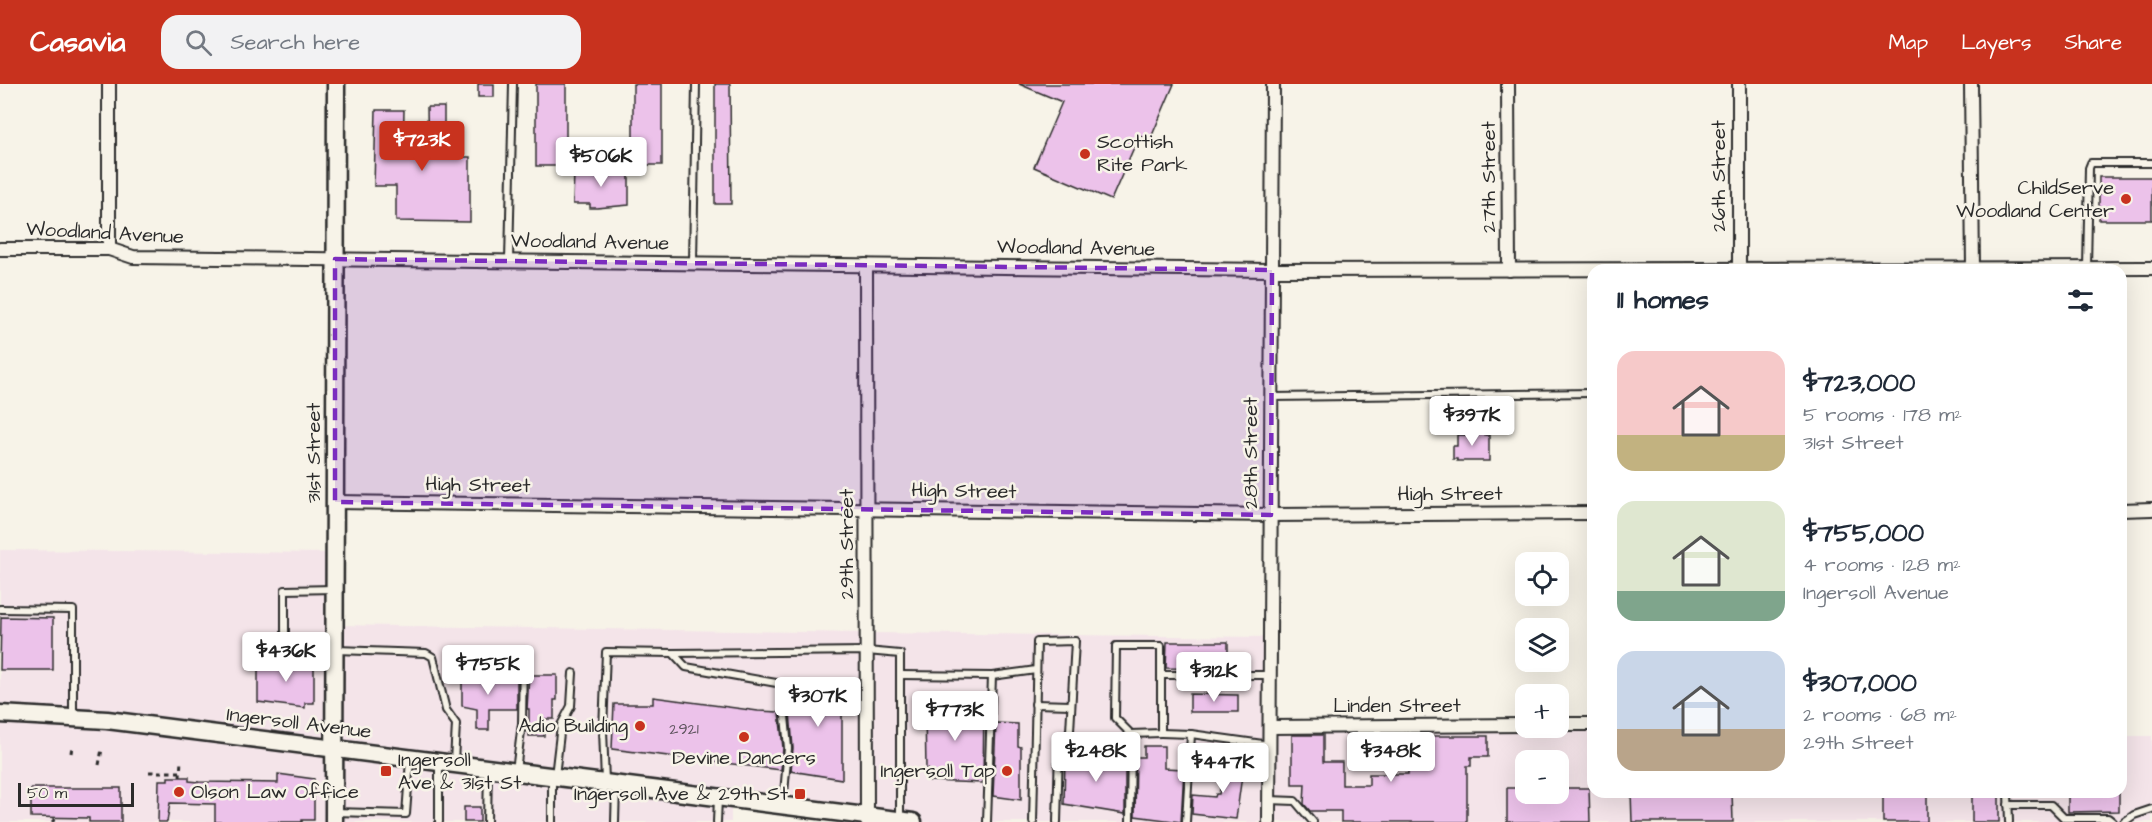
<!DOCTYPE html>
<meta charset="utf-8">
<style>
body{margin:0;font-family:"Architects Daughter",sans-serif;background:#f2f2f3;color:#1f2937;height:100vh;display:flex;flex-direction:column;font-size:22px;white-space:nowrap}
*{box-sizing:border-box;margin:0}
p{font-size:20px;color:#747a83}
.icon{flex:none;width:33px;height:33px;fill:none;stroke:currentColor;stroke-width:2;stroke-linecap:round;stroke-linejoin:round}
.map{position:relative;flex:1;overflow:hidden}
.drawer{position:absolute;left:1587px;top:180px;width:540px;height:534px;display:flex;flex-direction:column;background:#fff;border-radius:18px;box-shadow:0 6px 24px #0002}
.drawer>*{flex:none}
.fabs{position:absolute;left:1515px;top:468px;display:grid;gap:12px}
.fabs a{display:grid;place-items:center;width:54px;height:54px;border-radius:12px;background:#fff;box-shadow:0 6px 24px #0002;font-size:30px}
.scale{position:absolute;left:18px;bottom:15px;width:116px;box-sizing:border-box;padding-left:6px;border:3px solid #2b2b2b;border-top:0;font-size:16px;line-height:21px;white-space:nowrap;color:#2b2b2b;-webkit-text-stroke:4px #f7f3e8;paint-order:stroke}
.price{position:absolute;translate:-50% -51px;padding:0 14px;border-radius:6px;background:#fff;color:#222;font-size:20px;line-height:39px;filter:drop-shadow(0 2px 3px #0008)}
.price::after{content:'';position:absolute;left:50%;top:36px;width:18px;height:14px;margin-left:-9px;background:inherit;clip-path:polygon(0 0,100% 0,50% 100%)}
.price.current{background:#c8321e;color:#fff}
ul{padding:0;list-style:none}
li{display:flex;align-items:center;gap:18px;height:150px;padding:0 30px}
li span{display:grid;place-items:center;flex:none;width:168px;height:120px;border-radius:18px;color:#555}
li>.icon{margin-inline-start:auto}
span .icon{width:72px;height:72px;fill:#fffc;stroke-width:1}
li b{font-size:26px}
h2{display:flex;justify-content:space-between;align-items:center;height:72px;padding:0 30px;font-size:26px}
header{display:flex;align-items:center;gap:36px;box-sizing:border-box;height:84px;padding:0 30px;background:#c8321e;color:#fff}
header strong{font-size:28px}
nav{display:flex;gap:33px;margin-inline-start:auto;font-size:21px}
.search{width:420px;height:54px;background:#f2f2f3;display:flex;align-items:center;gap:15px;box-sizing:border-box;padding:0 21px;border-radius:18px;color:#747a83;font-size:22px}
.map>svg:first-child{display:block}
</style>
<header>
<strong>Casavia</strong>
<div class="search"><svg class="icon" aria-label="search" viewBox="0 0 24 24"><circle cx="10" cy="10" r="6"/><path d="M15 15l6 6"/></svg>Search here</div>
<nav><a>Map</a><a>Layers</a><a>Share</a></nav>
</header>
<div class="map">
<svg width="2152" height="738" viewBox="0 0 2152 738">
<rect width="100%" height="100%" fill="#f7f3e8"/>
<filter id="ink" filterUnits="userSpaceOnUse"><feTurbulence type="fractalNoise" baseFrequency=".0167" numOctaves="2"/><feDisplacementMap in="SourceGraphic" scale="12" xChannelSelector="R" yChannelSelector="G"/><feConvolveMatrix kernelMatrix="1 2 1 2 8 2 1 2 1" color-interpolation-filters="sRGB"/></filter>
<g filter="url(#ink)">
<path fill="#f4e4e9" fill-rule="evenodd" d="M0 466 335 469V541L867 549 1270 553V643L1558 644 1593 640V708H2121V652H2152V738H867L731 715V738H0ZM1526 676H1558V710H1526Z"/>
<g fill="#ecc2ea" stroke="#2b2b2b" stroke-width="1.5">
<rect x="478" y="0" width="16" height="13"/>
<rect x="536" y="0" width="30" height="82"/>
<rect x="633" y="0" width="29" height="81"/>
<polygon points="715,0 730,0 731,120 715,120"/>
<polygon points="1019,0 1174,0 1150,56 1139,52 1111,116 1034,83 1062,18"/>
<polygon points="427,23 444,23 444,73 470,73 470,138 396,137 396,102 374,102 376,26 404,26 403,71 428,71"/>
<polygon points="574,86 629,86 629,121 597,124 590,124 590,120 573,120"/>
<rect x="2099" y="93" width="53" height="43"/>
<polygon points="1467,348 1485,348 1485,351 1489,351 1489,377 1457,377 1457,375 1453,375 1453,362 1457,362 1457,351 1467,351"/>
<polygon points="1,533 53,534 53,586 0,586"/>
<polygon points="1167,558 1228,558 1228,585 1166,584"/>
<polygon points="258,577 314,577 314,619 305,619 305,624 258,618"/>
<polygon points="462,589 489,590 489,596 517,595 517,625 489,625 489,646 477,646 477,625 462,622"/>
<polygon points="529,591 557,591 557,616 554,616 554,635 544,635 544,652 529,652 529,625 527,625"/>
<polygon points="793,598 845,598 845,611 842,611 842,695 791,687 793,664 790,628 793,628"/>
<polygon points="1190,610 1238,611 1238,628 1190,628"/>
<polygon points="653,613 758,627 779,628 783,664 781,686 612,665 614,620 653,620"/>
<polygon points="984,618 983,699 929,697 928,685 926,685 925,627 928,627 929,619"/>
<polygon points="996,639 1018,640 1018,662 1021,663 1021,716 993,712"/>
<polygon points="1292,651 1323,651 1323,678 1342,678 1342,701 1369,701 1369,690 1408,690 1408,683 1425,683 1425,652 1488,652 1488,673 1471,673 1471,682 1467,682 1467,738 1341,738 1341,727 1310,727 1304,720 1305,700 1292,700"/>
<polygon points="1144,662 1164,662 1164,684 1184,685 1181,738 1135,732 1136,673 1144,673"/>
<polygon points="1065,673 1125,673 1125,730 1064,720"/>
<polygon points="1226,675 1244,677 1236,735 1192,730 1193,711 1215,713 1216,710 1219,710"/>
<polygon points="278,690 314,695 314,736 302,736 302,738 215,738 215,720 170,719 167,738 158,738 159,696 168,696 168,693 189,693 189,697 199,698 278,699"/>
<polygon points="31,704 121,704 121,738 89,738 89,734 31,733"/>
<polygon points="1507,704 1526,704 1526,710 1558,710 1558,704 1589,704 1590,738 1507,738"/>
<polygon points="1631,708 1732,708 1733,738 1632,738"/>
<rect x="1883" y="708" width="44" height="30"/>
<rect x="1972" y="708" width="27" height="30"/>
<polygon points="2068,708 2119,708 2119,727 2068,728"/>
<rect x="464" y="723" width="16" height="15"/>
</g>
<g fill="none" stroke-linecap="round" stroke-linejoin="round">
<g stroke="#2b2b2b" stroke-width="10">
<g id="lane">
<polyline points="509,177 513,0"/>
<polyline points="693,179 696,0"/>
<polyline points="2087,184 2089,84 2091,79 2152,79"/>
<polyline points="1272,313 1593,309"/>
<polyline points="0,525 73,526 73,633"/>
<polyline points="285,561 285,506 334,505"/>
<polyline points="336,566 426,569 433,573 446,626 456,640 454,678"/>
<polyline points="673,569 867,567 900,570 900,736"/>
<polyline points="900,591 992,592 987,738"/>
<polyline points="1161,591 1270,591"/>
<polyline points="992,592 1036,586"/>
<polyline points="1035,620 1071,621"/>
<polyline points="1161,649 1191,650 1270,661"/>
<polyline points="516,687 522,639 523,570"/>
<polyline points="555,692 561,641 571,622 573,589"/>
<polyline points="605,697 603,646 606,568 673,569 686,583 782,600 788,664 783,721"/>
<polyline points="2008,708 2009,738"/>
<polyline points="1269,716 1295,717 1313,738"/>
<polyline points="2008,721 2051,721 2064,734 2108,734 2113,738"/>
<polyline points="335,728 406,730 410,676"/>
<polyline points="439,738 439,679"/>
<polyline points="487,738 488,685"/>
<polyline points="552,738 552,694"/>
<polyline points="615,738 616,701"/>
<polyline points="717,738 718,714"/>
<polyline points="1033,738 1037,558 1075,557 1070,647 1059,664 1057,738"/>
<polyline points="1130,738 1131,650 1115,634 1116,562 1161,562 1161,649 1131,650"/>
<polyline points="1186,738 1191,650"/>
<polyline points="2124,738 2134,731 2152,725"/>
</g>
</g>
<g stroke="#2b2b2b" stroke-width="16">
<g id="street">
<polyline points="109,0 109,165"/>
<polyline points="1508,0 1509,186"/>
<polyline points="1739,0 1739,185"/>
<polyline points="1971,0 1973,184"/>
<polyline points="0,165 109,165 133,173 1272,186 2152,184"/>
<polyline points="866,181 867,738"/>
<polyline points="335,418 1271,431 1593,429"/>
<polyline points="2121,426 2152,425"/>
<polyline points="1558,640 1593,640"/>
<polyline points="1270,643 1526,641"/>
<polyline points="1269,738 1273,0"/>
</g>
</g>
<g stroke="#2b2b2b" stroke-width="21">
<g id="secondary">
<polyline points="0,630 107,636 913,738"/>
<polyline points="334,738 336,0"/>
</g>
</g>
<g stroke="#2b2b2b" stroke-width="3" stroke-dasharray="4.5 4.5" stroke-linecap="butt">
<polyline points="71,669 72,662"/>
<polyline points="99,681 102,665"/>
<polyline points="149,688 180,688"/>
<polyline points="180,693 181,675"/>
<polyline points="52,738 57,733"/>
</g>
<use href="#lane" stroke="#f7f3e8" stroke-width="6"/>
<use href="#street" stroke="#f7f3e8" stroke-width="12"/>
<use href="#secondary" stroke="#f7f3e8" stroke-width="16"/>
</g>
</g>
<path fill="#7b2cbf" fill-opacity="0.2" stroke="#7b2cbf" stroke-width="4.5" stroke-dasharray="12 8" stroke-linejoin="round" d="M335 175 1272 186 1271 431 335 418Z"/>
<g fill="#c8321e" stroke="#f7f3e8" stroke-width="2">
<circle cx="1085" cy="70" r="6"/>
<circle cx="2126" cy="115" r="6"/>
<circle cx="640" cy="642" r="6"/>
<circle cx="744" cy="653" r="6"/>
<rect x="380" y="681" width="12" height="12" rx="3"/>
<circle cx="1007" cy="687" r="6"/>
<circle cx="179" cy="708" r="6"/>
<rect x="794" y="704" width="12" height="12" rx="3"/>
</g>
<g text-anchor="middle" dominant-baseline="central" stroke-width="5" stroke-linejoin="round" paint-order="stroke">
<g font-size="16" fill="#5b515b">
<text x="684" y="645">2921</text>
</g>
<g font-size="20" fill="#2b2b2b" stroke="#f7f3e8" text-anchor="end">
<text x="1097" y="58" text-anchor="start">Scottish<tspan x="1097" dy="23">Rite Park</tspan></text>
<text x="2114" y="104">ChildServe<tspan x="2114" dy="23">Woodland Center</tspan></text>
<text x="628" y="642">Adio Building</text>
<text x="744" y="674" text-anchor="middle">Devine Dancers</text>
<text x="398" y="676" text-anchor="start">Ingersoll<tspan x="398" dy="23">Ave &amp; 31st St</tspan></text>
<text x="995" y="687">Ingersoll Tap</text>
<text x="191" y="708" text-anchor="start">Olson Law Office</text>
<text x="788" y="710">Ingersoll Ave &amp; 29th St</text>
</g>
<g font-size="20" fill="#2b2b2b" stroke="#f7f3e8">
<text transform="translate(1719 92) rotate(-90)">26th Street</text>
<text transform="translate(1489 93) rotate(-90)">27th Street</text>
<text transform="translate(105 149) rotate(3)">Woodland Avenue</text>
<text transform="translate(590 158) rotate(1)">Woodland Avenue</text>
<text transform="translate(1076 164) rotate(1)">Woodland Avenue</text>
<text transform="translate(314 369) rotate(-90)">31st Street</text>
<text transform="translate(1251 369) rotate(-90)">28th Street</text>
<text transform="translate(478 401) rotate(1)">High Street</text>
<text transform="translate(964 407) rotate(1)">High Street</text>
<text x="1450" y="410">High Street</text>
<text transform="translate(847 460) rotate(-90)">29th Street</text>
<text x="1397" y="622">Linden Street</text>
<text transform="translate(299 639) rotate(7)">Ingersoll Avenue</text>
</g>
</g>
</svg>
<div class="fabs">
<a><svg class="icon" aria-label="locate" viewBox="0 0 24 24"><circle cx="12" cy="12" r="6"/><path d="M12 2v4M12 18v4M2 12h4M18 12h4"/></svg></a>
<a><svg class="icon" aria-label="layers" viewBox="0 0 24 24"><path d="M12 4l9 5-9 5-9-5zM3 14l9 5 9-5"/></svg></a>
<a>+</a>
<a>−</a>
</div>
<div class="scale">50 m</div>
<b class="price current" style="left:422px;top:88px">$723K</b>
<b class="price" style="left:601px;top:104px">$506K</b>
<b class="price" style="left:1472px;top:363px">$397K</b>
<b class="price" style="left:286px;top:599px">$436K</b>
<b class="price" style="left:488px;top:612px">$755K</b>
<b class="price" style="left:1214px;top:619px">$312K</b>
<b class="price" style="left:818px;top:644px">$307K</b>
<b class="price" style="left:955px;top:658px">$773K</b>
<b class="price" style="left:1096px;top:699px">$248K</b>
<b class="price" style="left:1391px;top:699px">$348K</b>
<b class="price" style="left:1223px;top:710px">$447K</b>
<section class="drawer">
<h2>11 homes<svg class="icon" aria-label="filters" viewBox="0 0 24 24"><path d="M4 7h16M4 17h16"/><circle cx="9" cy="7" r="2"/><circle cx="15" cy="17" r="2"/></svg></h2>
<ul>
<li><span style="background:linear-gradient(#f6c9c9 70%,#c2b280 0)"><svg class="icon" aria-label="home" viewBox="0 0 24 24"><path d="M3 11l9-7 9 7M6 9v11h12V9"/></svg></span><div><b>$723,000</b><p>5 rooms · 178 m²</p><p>31st Street</p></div></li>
<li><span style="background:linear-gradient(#dfe7d0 75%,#7fa58c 0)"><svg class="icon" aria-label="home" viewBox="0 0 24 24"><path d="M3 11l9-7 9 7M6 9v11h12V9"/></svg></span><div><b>$755,000</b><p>4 rooms · 128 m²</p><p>Ingersoll Avenue</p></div></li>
<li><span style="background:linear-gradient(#c9d6e8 65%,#b9a48a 0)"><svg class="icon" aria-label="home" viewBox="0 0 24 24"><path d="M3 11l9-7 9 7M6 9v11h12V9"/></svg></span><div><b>$307,000</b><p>2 rooms · 68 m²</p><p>29th Street</p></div></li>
</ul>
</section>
</div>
